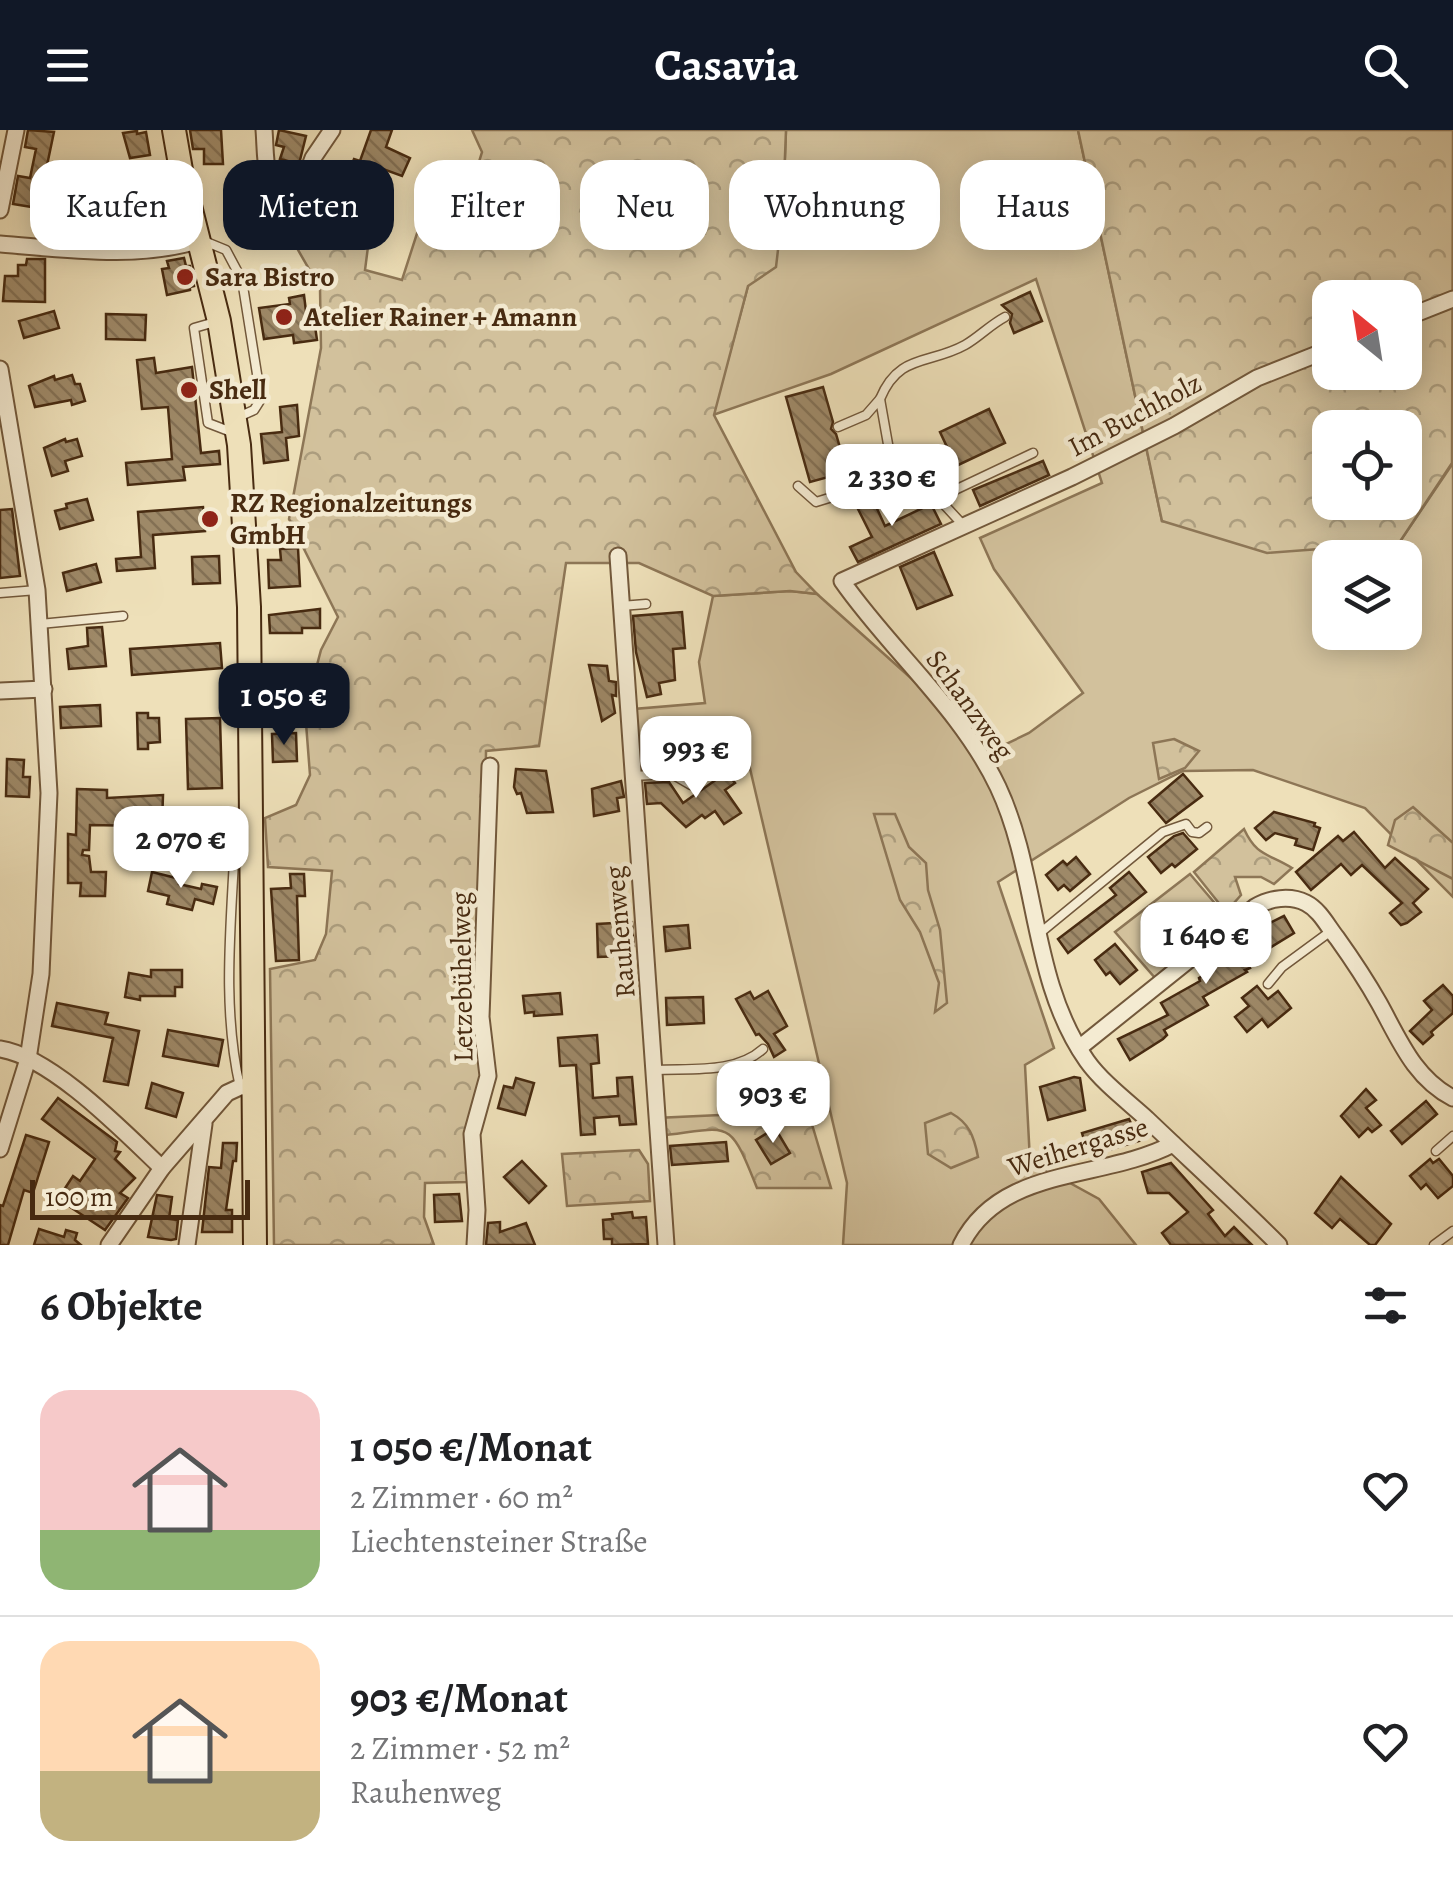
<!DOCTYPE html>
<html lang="de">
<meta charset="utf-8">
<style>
body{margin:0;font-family:Alegreya,serif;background:#f2f2f2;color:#202124;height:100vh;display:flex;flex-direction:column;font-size:38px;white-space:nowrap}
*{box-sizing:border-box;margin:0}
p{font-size:32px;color:#757577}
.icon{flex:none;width:55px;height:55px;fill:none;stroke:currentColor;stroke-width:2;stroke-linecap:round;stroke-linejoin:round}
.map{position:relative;height:1115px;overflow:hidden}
.details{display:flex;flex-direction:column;background:#fff;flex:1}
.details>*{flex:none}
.guide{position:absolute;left:30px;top:30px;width:1395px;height:90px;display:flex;gap:20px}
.needle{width:65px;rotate:330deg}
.tools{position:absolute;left:1312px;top:150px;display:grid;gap:20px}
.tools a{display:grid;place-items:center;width:110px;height:110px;border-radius:20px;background:#fff;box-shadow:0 5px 25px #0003;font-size:50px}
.scale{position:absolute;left:30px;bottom:25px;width:220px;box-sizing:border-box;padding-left:10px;border:5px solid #482b11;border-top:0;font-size:28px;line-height:35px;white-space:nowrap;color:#482b11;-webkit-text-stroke:8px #f4ebd2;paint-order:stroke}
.price{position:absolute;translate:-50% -85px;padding:0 22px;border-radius:20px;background:#fff;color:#222;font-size:32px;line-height:65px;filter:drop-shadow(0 2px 5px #0008)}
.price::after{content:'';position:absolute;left:50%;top:60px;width:30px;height:22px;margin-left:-15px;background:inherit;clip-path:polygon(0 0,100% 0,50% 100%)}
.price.selected{background:#111827;color:#fff}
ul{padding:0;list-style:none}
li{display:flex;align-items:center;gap:30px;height:250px;padding:0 40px}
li+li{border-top:2px solid #e0e0e0}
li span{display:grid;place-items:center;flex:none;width:280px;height:200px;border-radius:30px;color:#555}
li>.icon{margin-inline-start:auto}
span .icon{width:120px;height:120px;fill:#fffc;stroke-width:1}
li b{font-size:42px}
h2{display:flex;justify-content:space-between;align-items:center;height:120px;padding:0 40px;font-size:42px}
.chip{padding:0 35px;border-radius:30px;background:#fff;box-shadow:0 5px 25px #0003;font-size:35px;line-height:90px}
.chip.selected{background:#111827;color:#fff}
header{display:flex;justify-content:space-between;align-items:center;height:130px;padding:0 40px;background:#111827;color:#fff;font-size:45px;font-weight:600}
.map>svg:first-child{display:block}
</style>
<header><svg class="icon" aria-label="menu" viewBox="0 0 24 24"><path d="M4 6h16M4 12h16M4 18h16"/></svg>Casavia<svg class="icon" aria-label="search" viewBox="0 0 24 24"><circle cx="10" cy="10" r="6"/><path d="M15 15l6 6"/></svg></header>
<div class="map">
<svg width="1453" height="1115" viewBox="0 0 1453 1115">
<defs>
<pattern id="forest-crowns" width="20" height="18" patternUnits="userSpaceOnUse" patternTransform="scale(2.5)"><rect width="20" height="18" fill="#d2c19c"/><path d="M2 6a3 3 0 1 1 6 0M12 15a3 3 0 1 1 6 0" fill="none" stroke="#ac9d7e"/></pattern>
<pattern id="building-back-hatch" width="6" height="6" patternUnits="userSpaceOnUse" patternTransform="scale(2.5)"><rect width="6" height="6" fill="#9e8968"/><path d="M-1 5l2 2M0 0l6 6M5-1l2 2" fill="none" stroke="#837054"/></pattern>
</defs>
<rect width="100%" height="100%" fill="#eee0b9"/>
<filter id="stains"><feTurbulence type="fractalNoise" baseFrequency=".002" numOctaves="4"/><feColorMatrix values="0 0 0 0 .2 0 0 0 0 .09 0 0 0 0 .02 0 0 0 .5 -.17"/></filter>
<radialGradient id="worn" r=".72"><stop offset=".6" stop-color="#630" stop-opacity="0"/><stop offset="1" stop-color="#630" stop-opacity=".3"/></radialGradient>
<g fill="#d2c19c" stroke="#8d7656" stroke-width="2.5" fill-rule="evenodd">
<path d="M786 0H1078L1162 391 1399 413 1453 333V767L1365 678 1253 640 1183 641 1129 668 998 752 1054 918 1025 935 1030 1031 1099 1069 1136 1115H843L847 1053 748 630 639 641 634 579 705 573 699 532 713 466 790 461 817 464 922 558 981 626 1029 603 1083 563 994 439 980 408 1102 353 1036 149 831 244 713 285 748 156 783 77ZM1330 428H1405V502H1330Z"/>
<polygon points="1190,744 1230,791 1156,849 1115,802"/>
</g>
<g fill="url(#forest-crowns)" stroke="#8d7656" stroke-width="2.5" fill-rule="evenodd">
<polygon points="472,0 786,0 783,77 776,137 748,156 714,285 796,442 817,464 790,461 713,466 639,433 566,433 539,616 486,621 481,944 468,1052 425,1053 424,1087 434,1115 274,1115 270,839 315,830 326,804 332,741 268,737 265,688 296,675 310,645 305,580 321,520 338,487 289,389 321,218 320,158 294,113 369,109 365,140 402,150 421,91 464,81 482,22"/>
<path d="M1078 0H1453L1452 333 1399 413 1267 423 1162 391ZM1330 168H1405V242H1330ZM1330 298H1405V372H1330Z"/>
<polygon points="1174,609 1199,621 1185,638 1159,649 1153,613"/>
<polygon points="1413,677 1453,713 1453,749 1388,715 1395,690"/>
<polygon points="874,684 895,684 909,717 926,733 928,760 940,800 947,873 935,882 939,853 920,802 900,770"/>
<path d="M1244 699C1257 727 1268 723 1292 738L1274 754 1261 747H1235L1241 765 1226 782 1194 742Z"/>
<path d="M808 981 831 1058H757C728 985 731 998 657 1006L656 988Z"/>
<path d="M951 983C969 993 974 1006 978 1027L951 1038 928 1024 925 993Z"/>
<polygon points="639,1020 648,1034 650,1071 567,1076 562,1024"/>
</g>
<g fill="url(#building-back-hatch)" stroke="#482b11" stroke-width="2.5">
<polygon points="28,0 54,2 38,78 13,74 18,46 30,48 36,19 25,17"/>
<polygon points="190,0 221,0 223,34 204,34 204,19 193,19"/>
<polygon points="279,0 306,6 299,34 280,29 284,17 276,15"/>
<polygon points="371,0 392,0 386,17 410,28 402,46 375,36 367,59 338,50 343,36 350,39 354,29 360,31"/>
<polygon points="137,1 137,4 146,2 150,25 130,28 123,3"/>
<polygon points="160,55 170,98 154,102 145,58"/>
<polygon points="62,80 123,81 123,101 116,101 116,109 101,109 101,100 61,96"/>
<polygon points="184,128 186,136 190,136 194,156 190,157 190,160 167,165 162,139 169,138 167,131"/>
<polygon points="27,129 45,129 45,172 3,171 5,146 18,146 18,135 26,135"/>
<polygon points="1030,162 1042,191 1014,203 1010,193 1012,184 1002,175"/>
<polygon points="304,165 308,198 315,196 317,210 294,213 293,205 264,209 259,178 290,174 289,168"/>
<polygon points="54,181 59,198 24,208 19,191"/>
<polygon points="106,184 146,185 145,210 106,209"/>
<polygon points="154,228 156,243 192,237 201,323 219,321 220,334 183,337 185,350 128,355 126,333 172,329 168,277 142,279 137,230"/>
<polygon points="72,245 75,254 80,254 85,271 72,275 71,270 35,277 29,256 54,246 55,250"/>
<polygon points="823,257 833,292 831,299 836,304 847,342 810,352 786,267"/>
<polygon points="297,275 299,306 286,308 288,330 264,333 261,304 282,302 280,277"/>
<polygon points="989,279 1005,313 956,336 940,302"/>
<polygon points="65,309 66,312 77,309 82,326 65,331 68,341 52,346 44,318"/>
<polygon points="1043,331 1049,345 980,376 973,360"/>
<polygon points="87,369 93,390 60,399 55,381 67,378 66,374"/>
<polygon points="873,370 885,396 931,374 941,394 858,432 850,417 872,407 857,377"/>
<polygon points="203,377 205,401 153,405 155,438 117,441 116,429 141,427 138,382"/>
<polygon points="12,379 20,446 0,448 0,380"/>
<polygon points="298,418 300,456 269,458 268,430 281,430 280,419"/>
<polygon points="934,422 952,465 917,479 900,437"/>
<polygon points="219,426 220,453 193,454 192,427"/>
<polygon points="96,434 101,452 67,461 63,443"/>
<polygon points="320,479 320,498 302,498 302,503 270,503 269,485"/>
<polygon points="682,482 685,518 673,519 675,550 659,553 661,564 647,567 636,522 633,486"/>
<polygon points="102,497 106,536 69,539 67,519 88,516 87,498"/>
<polygon points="220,513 222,538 132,545 130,519"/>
<polygon points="589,535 607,536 609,551 616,552 616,566 612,565 615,583 602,591"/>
<polygon points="100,575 101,596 61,598 60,577"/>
<polygon points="137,583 148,583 148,588 159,588 160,612 148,613 148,619 138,619"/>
<polygon points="220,588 222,658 188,659 186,589"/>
<polygon points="296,603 297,631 273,632 272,604"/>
<polygon points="7,629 24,630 23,647 30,647 29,667 6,666"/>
<polygon points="516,639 546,641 553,682 527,683 521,663 517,664 514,657"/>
<polygon points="727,642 735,653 725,660 741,683 724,694 715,681 705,688 702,685 686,697 661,673 647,674 645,653 669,652 683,673"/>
<polygon points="1183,644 1202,666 1166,693 1149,673"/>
<polygon points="621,651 624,667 617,668 619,681 594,686 592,659"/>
<polygon points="77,659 107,660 107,668 163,665 162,696 157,696 156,713 145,713 145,696 90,695 89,720 83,720 82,725 89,726 91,742 106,742 105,766 80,766 81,753 68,753 68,704 76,705"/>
<polygon points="1274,682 1315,693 1314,696 1320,698 1313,720 1295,715 1297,709 1275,703 1266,710 1255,698"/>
<polygon points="1354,702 1385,738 1395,728 1428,759 1413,773 1421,782 1407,793 1401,795 1390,783 1402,773 1362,735 1351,745 1341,734 1311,760 1296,742 1338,706 1343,711"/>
<polygon points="1183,703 1197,719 1175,737 1172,734 1161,743 1148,727 1174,706"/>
<polygon points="1076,727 1090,744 1070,761 1064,755 1058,760 1046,745 1063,731 1067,735"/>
<polygon points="152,742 180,749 179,754 201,759 202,754 217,757 213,774 195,769 192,780 167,774 169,766 148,761"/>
<polygon points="1129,742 1146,762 1068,823 1058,809 1116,765 1110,758"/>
<polygon points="290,744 304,744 305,766 297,766 299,830 276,831 271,759 291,758"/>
<polygon points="1284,786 1294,803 1247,832 1250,838 1245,840 1247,842 1203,867 1208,875 1164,900 1167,905 1163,909 1130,930 1118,909 1168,885 1161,873 1200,851 1199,848 1207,843 1204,837 1254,813 1249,803"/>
<polygon points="632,792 634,816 623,816 623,826 598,827 597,794"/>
<polygon points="688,795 690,818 666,821 664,797"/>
<polygon points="1115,814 1137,840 1120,854 1110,842 1106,845 1095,830"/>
<polygon points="151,840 182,840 182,857 175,857 175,866 140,866 140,870 125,867 129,843 151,847"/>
<polygon points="1443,855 1453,866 1453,883 1431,902 1433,905 1423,914 1410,901 1432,880 1424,871"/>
<polygon points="1257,856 1268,869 1278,861 1291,878 1268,897 1262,889 1247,902 1235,887 1249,876 1242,868"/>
<polygon points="768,861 787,896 774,904 785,920 774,927 768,914 759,904 756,905 736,869 750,862 754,869"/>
<polygon points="560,863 562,884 534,886 534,882 525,883 523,866"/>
<polygon points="703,867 704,893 667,895 666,868"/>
<polygon points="57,873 108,883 105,894 139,901 128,955 104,951 113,908 52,896"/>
<polygon points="168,900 223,910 218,936 163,926"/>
<polygon points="597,905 599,933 591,934 593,968 618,966 617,948 632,947 636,994 620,995 619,986 594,988 595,1004 581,1005 576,935 560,936 558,908"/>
<polygon points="1074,947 1080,948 1085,980 1048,990 1040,957"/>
<polygon points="516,948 534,953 525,985 498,978 504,956 513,958"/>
<polygon points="152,953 183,963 176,987 146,978"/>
<polygon points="1366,959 1376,970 1366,978 1381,995 1372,1002 1368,998 1359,1007 1341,986"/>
<polygon points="58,968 117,1012 115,1021 120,1022 115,1029 135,1048 120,1063 128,1068 105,1100 58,1069 73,1046 80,1051 95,1029 42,989"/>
<polygon points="1426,971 1437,984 1402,1014 1391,1001"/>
<polygon points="1129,989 1139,1011 1089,1026 1082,1003"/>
<polygon points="775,998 790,1023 771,1034 756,1010"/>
<polygon points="26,1005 49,1012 33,1063 24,1060 8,1115 0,1115 0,1075 3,1076"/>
<polygon points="726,1012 728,1031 672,1035 670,1016"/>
<polygon points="223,1013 237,1013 236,1031 233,1031 226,1080 232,1080 232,1102 202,1102 209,1037 221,1038"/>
<polygon points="1430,1029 1433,1033 1439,1029 1453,1046 1453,1056 1438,1068 1426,1054 1421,1059 1410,1046"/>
<polygon points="522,1031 546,1056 529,1073 504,1047"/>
<polygon points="1171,1033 1213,1080 1208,1084 1225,1106 1234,1097 1252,1115 1171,1115 1162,1103 1188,1082 1169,1063 1148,1063 1142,1042"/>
<polygon points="1341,1047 1391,1094 1375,1115 1370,1115 1340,1089 1332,1098 1315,1083"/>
<polygon points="459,1064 462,1091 435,1092 434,1065"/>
<polygon points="157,1065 172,1067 169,1089 178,1090 176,1109 171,1110 148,1107"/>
<polygon points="632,1082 633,1088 646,1087 648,1114 612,1115 612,1109 604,1109 603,1090 613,1089 612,1084"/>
<polygon points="500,1092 500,1102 526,1093 535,1115 486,1115 488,1093"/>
<polygon points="39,1099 64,1107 66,1100 77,1103 75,1110 81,1115 34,1115"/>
</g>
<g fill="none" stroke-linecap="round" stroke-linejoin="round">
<g stroke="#72583b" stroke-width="11">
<g id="lane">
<polyline points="204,111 226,120 242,150 261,269 254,280 236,288"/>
<polyline points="215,192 194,198 208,293 234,303"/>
<path d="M880 269C899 223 929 235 965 215 979 207 990 195 1005 187"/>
<polyline points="838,297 866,285 880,269 894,348"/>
<polyline points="798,356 816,372 894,348 938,368 963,395"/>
<polyline points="938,368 1033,323"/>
<polyline points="0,463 37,460"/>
<polyline points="621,476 646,474"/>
<polyline points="40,494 123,486"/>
<polyline points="632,646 672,644 691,655"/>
<polyline points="1040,803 1163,702 1186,694 1192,702 1199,703 1207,697"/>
<polyline points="1268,854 1282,837 1331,801"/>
<path d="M655 940C691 938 735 944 763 919"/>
<path d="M240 957C223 882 230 806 234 730L246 726"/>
<polyline points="1436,1021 1453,1006"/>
<polyline points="1434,1115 1453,1101"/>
</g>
</g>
<g stroke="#72583b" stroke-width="19">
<g id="street">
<path d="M264 0C266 22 263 58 284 70L299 65 313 28 332 0"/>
<polyline points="0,80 16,0"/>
<path d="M0 114C65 119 137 130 200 110"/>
<polyline points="1405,188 1453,169"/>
<polyline points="0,239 37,460 49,663 41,844 28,929 0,1019"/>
<polyline points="618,426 666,1115"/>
<polyline points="0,561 44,559"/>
<path d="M1079 918 1255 777C1270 768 1290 765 1306 773 1320 780 1328 797 1337 808 1352 829 1366 850 1379 873 1399 909 1414 948 1453 968"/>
<path d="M0 919C52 927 124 1002 162 1038"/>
<polyline points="109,1115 162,1038 227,963 240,957 254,956"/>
<polyline points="187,1115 204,994"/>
<polyline points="475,1115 477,1080 472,1004 488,946 481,887 490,636"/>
<path d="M961 1115C1001 1035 1102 1051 1173 1014"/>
<path d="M1279 1115C1236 1072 1191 1031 1147 989 1127 971 1102 952 1087 931 1030 850 1039 744 998 657 961 579 891 521 842 451L1072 347 1174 296 1257 248 1330 219"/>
</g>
</g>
<g stroke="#482b11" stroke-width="26">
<polyline id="primary" points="174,0 181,40 219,191 239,315 249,477 255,1115"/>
</g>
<use href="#lane" stroke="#f4ebd2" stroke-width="8"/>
<use href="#street" stroke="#f4ebd2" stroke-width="15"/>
<use href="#primary" stroke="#eee0b9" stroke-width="22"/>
</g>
<g fill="#8f2418" stroke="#f4ebd2" stroke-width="4">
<circle cx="185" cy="147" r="10"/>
<circle cx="284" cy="187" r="10"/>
<circle cx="189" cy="260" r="10"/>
<circle cx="210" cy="389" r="10"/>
</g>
<g text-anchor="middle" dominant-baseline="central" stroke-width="9" stroke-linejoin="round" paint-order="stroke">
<g font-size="28" font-weight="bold" fill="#482b11" stroke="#f4ebd2" text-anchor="start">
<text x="205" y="147">Sara Bistro</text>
<text x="304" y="187">Atelier Rainer + Amann</text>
<text x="209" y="260">Shell</text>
<text x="230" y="373">RZ Regionalzeitungs<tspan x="230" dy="32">GmbH</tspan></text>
</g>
<g font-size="28" fill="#482b11" stroke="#f4ebd2">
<text transform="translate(1135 285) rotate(-28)">Im Buchholz</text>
<text transform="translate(970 575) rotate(54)">Schanzweg</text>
<text transform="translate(620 802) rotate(-95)">Rauhenweg</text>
<text transform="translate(462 847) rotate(-91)">Letzebühelweg</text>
<text transform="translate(1078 1017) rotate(-17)">Weihergasse</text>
</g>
</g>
<rect width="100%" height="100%" filter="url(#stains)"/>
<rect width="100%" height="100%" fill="url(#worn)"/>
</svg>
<div class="tools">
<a><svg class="needle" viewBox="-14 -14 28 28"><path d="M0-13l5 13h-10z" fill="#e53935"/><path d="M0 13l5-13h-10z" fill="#757577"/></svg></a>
<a><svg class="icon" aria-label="locate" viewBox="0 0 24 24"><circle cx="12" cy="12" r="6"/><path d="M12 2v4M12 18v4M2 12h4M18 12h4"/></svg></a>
<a><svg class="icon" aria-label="layers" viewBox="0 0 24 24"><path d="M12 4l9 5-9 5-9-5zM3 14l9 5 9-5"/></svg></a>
</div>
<div class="scale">100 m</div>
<b class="price" style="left:892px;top:399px">2 330 €</b>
<b class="price selected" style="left:284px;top:618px">1 050 €</b>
<b class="price" style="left:696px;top:671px">993 €</b>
<b class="price" style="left:181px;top:761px">2 070 €</b>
<b class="price" style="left:1206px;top:857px">1 640 €</b>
<b class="price" style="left:773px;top:1016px">903 €</b>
<div class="guide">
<a class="chip">Kaufen</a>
<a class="chip selected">Mieten</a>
<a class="chip">Filter</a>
<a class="chip">Neu</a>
<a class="chip">Wohnung</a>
<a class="chip">Haus</a>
</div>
</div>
<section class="details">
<h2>6 Objekte<svg class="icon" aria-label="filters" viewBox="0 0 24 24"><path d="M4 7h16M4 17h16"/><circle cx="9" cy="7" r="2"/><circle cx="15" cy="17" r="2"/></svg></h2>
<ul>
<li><span style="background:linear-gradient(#f6c9c9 70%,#8fb573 0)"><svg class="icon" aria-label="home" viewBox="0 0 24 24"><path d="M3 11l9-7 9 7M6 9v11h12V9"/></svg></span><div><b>1 050 €/Monat</b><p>2 Zimmer · 60 m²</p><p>Liechtensteiner Straße</p></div><svg class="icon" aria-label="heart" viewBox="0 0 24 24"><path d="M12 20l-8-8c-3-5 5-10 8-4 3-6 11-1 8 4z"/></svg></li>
<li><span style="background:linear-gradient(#ffd9b3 65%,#c2b280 0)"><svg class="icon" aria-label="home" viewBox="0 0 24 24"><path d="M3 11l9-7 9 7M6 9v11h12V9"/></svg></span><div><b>903 €/Monat</b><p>2 Zimmer · 52 m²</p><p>Rauhenweg</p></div><svg class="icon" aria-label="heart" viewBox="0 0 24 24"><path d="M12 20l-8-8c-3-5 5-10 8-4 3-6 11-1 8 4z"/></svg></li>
</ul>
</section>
